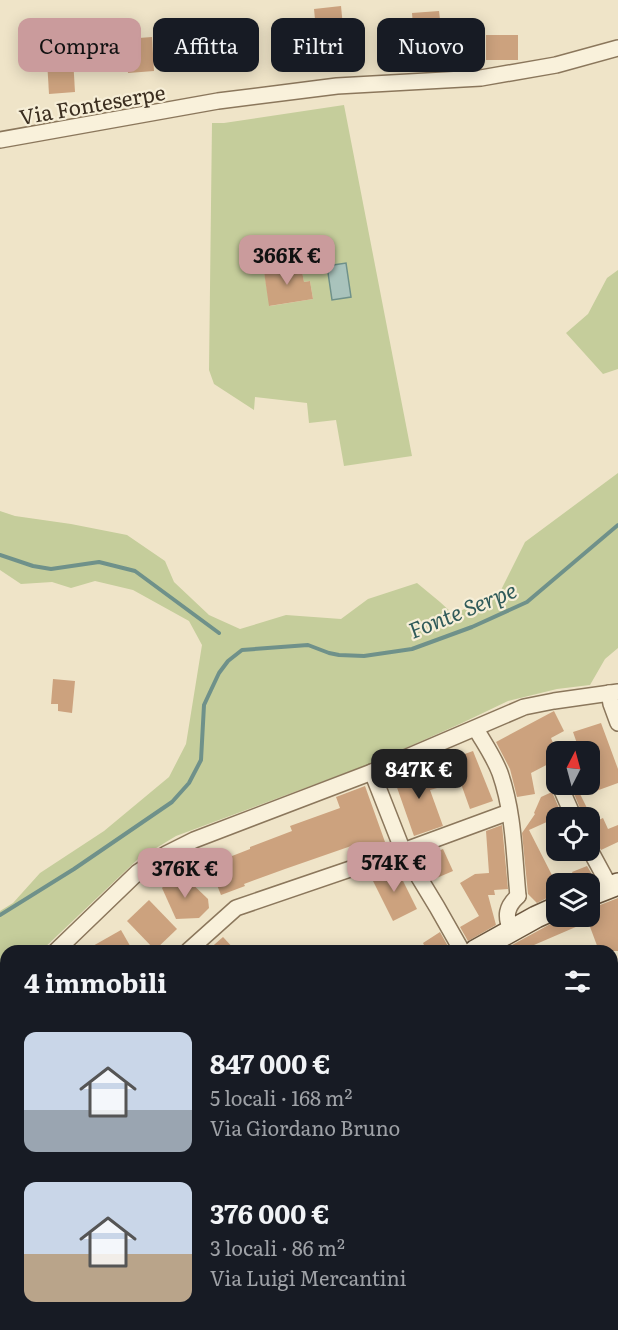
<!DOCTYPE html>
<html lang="it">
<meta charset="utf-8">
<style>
body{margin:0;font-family:Literata,serif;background:#242831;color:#f1f3f6;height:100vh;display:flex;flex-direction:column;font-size:22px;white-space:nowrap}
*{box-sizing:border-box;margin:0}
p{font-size:20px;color:#9ea1a6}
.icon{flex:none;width:33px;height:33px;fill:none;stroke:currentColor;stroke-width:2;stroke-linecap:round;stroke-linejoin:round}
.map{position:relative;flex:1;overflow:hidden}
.panel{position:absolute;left:0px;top:945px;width:618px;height:386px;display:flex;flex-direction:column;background:#171b24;border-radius:18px 18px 0 0;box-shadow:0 3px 15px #0003}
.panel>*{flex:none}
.hud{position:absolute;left:18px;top:18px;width:582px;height:54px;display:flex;gap:12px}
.needle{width:39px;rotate:6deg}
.controls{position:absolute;left:546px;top:741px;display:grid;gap:12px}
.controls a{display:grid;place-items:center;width:54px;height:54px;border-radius:12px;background:#171b24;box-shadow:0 3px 15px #0003;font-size:30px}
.price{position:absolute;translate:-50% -51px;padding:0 14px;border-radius:12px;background:#ca9b9c;color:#111;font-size:20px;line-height:39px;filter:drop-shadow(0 2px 3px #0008)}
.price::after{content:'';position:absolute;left:50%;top:36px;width:18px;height:14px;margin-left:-9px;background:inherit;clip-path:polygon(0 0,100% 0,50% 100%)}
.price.selected{background:#222;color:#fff}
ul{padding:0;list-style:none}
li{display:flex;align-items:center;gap:18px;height:150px;padding:0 24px}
li span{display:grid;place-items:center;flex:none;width:168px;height:120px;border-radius:12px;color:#555}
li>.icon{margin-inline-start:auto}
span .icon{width:72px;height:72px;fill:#fffc;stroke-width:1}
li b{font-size:26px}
h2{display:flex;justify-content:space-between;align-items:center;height:72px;padding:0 24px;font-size:26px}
.pill{padding:0 21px;border-radius:12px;background:#171b24;box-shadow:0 3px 15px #0003;font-size:21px;line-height:54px}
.pill.selected{background:#ca9b9c;color:#111}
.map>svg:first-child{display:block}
</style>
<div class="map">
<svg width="618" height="1330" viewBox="0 0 618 1330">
<rect width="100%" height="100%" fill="#efe4c8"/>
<g fill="#c5cd9b" fill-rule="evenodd">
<path d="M344 105 412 456 344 466 336 420 309 423 307 403 255 397 254 410 214 384 209 370 212 123H224ZM301 266 304 282 310 281 313 299 270 306 264 272Z"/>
<polygon points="618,270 618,369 603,374 566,333 588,314 607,278"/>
<polygon points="618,473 618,648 605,659 590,685 557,689 508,701 462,723 372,763 176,836 138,859 41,951 6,951 6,985 0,991 0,911 13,903 40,873 104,831 169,777 186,744 202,645 189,621 133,590 95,581 71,588 52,582 21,584 0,570 0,511 15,516 71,524 127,535 165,561 174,582 209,615 240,629 286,615 341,619 368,599 417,583 440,602 453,614 499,594 525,542"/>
</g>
<polygon fill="#a9c3bc" stroke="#6f918a" stroke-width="1.5" points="346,263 351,297 332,300 327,266"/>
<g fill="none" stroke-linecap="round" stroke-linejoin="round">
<g stroke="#6f918a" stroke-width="4">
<polyline points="0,555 33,566 51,569 99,562 135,571 219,633"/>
<polyline points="0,915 74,869 172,802 189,783 201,760 204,705 211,690 219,673 228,661 242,650 308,645 329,653 339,655 364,656 412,649 472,627 527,602 618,525"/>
</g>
</g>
<g fill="#cca27e">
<polygon points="341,6 345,47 318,50 314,9"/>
<polygon points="439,11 442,37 414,39 412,13"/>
<polygon points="249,30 252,57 222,60 219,34"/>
<rect x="486" y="35" width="32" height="25"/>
<polygon points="152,37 154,71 128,73 126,39"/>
<polygon points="73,58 75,92 49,94 47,60"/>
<polygon points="301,266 304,282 310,281 313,299 269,306 264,272"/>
<polygon points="53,679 75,681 72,713 58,711 58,704 51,704"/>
<polygon points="554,711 564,731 551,738 556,750 556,760 531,773 535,794 517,797 510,769 496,742"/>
<polygon points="601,723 618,769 618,783 596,791 590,771 590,752 580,752 573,732"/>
<polygon points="473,751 493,801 470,809 460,781 456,782 448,760"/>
<polygon points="429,766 437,788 430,790 443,826 414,836 394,779"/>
<polygon points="570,784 575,784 592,818 584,818"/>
<polygon points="365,786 385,842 357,852 354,845 285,869 244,884 245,886 221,895 209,865 250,849 250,847 292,831 290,826 340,808 336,797"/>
<polygon points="552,792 562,815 556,818 556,838 549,821 529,830 556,883 556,895 551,896 537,903 528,894 522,833 535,814 534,813 541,797"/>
<polygon points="603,818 608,829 618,825 618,842 601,850 596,842 590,840 590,824"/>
<polygon points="502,825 508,889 494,890 495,895 488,895 496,925 468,941 460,927 479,916 460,883 475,874 489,873 486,831"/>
<polygon points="443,849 453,871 432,880 422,858"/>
<polygon points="395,865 417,909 393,921 371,877"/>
<polygon points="587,866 595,879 585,884 577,884 572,872"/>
<polygon points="184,876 208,899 209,908 199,918 176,919 162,888 170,879"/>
<polygon points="618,898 618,951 599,951 586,916 592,915 590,908 595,907"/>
<polygon points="149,900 177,929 155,950 127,921"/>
<polygon points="565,916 574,916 578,926 534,945 537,951 501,951"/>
<polygon points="121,930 133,951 84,951"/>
<polygon points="440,932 450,950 414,951 424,945 423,943"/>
<polygon points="223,937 236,951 207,951"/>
</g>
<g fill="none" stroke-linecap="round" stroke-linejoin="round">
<g stroke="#8b775c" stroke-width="18">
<g id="street">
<polyline points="0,140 218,101 337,86 481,78 556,65 618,48"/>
<polyline points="609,693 611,704 618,723"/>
<path d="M476 729C484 743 494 757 500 773 514 813 514 855 518 896"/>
<polyline points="372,772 403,851 437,907 462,951"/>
<polyline points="560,786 574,818"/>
<polyline points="590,850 610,887"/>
<path d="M511 930C505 916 506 907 518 896"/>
<polyline points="56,951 138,872 166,854 194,840 372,772 524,707 554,701 618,692"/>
<polyline points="188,951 236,908 403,851 509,812"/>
<polyline points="0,1004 6,998"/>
<polyline points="612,1007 618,1004"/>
<polyline points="0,1101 6,1110"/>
<polyline points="375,1324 379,1330"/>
<polyline points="494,1324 497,1330"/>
</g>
</g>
<g stroke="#6d5840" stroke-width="24">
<g id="secondary">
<polyline points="590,895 618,884"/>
<polyline points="475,951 536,917 556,908"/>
<polyline points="0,1213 6,1208"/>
<polyline points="0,1248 6,1252"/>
<polyline points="612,1301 618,1298"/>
<polyline points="129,1324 134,1330"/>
<polyline points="557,1330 567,1324"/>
</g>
</g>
<use href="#street" stroke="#f9f1db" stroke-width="15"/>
<use href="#secondary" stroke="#f9f1db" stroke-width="21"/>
</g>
<g text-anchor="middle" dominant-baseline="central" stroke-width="4.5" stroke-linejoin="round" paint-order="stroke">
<g font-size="21" fill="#3b2e20" stroke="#f6eed7">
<text transform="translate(92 103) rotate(-10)">Via Fonteserpe</text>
</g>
<g font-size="22" font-style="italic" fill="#305b5a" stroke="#f6eed7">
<text transform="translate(462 609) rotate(-22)">Fonte Serpe</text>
</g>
</g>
</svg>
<div class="controls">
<a><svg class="needle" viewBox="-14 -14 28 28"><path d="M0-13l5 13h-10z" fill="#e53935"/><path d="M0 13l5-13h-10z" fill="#9ea1a6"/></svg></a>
<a><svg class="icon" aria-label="locate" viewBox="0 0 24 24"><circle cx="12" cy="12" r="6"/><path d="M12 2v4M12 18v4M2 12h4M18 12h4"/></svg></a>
<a><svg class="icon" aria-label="layers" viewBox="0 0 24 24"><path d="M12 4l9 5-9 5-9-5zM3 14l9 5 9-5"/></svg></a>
</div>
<b class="price" style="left:287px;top:286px">366K €</b>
<b class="price selected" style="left:419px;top:800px">847K €</b>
<b class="price" style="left:394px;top:893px">574K €</b>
<b class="price" style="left:185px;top:899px">376K €</b>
<div class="hud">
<a class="pill selected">Compra</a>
<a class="pill">Affitta</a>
<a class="pill">Filtri</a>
<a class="pill">Nuovo</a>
</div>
<section class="panel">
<h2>4 immobili<svg class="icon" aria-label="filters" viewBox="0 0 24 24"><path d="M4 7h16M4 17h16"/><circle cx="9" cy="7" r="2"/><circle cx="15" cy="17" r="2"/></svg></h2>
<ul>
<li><span style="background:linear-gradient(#c9d6e8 65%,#9aa5b1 0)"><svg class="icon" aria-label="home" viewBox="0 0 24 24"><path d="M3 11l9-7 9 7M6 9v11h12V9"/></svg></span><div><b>847 000 €</b><p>5 locali · 168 m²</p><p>Via Giordano Bruno</p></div></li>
<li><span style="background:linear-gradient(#c9d6e8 60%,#b9a48a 0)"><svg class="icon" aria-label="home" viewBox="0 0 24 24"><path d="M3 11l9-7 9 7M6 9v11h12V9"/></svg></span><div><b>376 000 €</b><p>3 locali · 86 m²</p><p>Via Luigi Mercantini</p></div></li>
</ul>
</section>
</div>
